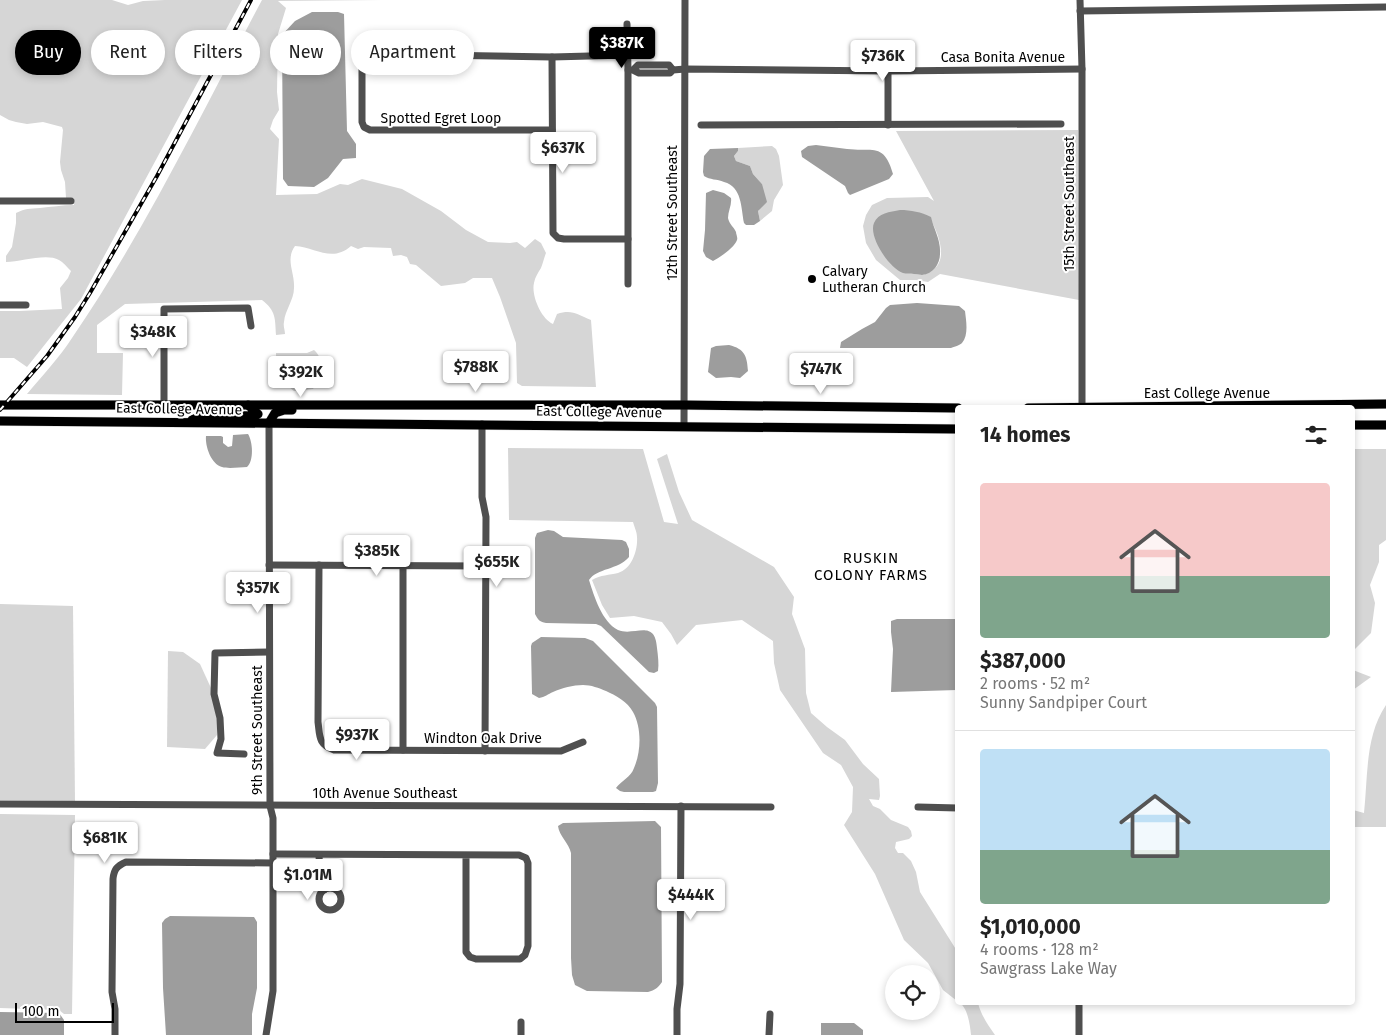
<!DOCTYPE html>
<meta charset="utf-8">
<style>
body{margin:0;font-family:"Fira Sans",sans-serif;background:#f2f2f2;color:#222;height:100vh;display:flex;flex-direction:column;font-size:19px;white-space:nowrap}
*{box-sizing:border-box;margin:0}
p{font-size:16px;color:#767676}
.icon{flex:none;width:28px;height:28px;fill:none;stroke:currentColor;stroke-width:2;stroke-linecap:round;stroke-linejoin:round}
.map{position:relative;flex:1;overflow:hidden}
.panel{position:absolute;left:955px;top:405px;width:400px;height:600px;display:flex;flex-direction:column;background:#fff;border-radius:5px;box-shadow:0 2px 8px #0003}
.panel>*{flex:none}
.guide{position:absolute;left:15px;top:30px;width:475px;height:45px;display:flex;gap:10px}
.fabs{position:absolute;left:885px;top:965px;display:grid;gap:10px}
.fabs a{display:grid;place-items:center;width:55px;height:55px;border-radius:50%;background:#fff;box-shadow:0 2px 8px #0003;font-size:25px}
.scale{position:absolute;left:15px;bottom:12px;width:99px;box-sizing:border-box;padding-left:5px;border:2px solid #000;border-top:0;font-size:14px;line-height:18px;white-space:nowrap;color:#000;-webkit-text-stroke:4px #fff;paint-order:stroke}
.price{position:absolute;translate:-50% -42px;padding:0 11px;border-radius:5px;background:#fff;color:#222;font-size:16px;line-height:32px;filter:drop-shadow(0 1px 2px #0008)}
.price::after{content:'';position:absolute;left:50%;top:30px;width:15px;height:11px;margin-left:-8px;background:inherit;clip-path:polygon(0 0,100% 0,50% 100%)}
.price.active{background:#000;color:#fff}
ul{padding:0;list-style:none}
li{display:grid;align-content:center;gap:10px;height:265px;padding:0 25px}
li+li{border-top:1px solid #e0e0e0}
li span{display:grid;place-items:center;height:155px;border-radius:5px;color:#555}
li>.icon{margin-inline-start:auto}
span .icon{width:90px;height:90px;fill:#fffc;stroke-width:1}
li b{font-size:21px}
h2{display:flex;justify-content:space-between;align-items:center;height:60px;padding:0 25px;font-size:21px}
.tag{padding:0 18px;border-radius:22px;background:#fff;box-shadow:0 2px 8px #0003;font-size:18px;line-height:45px}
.tag.active{background:#000;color:#fff}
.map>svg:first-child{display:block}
</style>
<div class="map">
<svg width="1386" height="1035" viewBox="0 0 1386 1035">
<rect width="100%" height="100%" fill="#fff"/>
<g fill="#d6d6d6" fill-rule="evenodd">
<path d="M0 0H112L128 5 143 1 165 0H242L81 299 27 367 14 358H0V311H19L62 309 60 288 68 278 71 271C67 267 63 262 59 260 46 253 21 262 6 262V256L12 247 16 223V213C26 208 29 209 40 208 51 207 62 205 74 205V198H66L65 182 61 170 60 162 63 130 62 127 43 122 27 124 16 122 9 120 0 115Z"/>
<path d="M262 0H382L275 1H278L286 8 278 34 277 92 279 110 273 120 270 129 279 139 276 195 317 194 340 184 348 185 362 179 402 189 441 211 466 230 488 242 510 243 517 242 525 248 535 239 541 243 546 253C544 258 543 263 541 268 538 273 535 277 534 283 531 295 541 319 553 324L557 314C573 309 577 315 591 320L596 387 522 386 517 383 516 343 500 297 492 278H473L465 283 441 286 416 265 410 264 407 257 401 255 393 256 391 248 364 247 358 249 351 246C332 263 315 247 295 246 285 260 295 272 294 288 294 300 285 310 284 322 283 326 285 330 285 334L276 335C275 318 276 311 262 300L125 304 97 325V353H123L122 395 27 394C42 376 59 358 72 338 145 231 201 114 262 0Z"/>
<path d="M1078 130 1079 300 940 274 928 282 916 280H900L876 260 866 243 863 226 866 215 872 205 887 198 928 197 934 201 896 131ZM931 220C938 233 948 258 934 269 931 272 926 274 923 275 920 275 917 274 914 274Z"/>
<polygon points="772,146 776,149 779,156 783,185 774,200 772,211 760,221 758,211 761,207 762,184 753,174 750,166 736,161 734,156 738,151 738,148"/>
<path d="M314 350C326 360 321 379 313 389L294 391 289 387 277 388 276 353H307Z"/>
<path d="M508 448 643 449 664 522 678 524 657 459 667 454 679 492 692 520 774 567 794 597 792 614 805 649 806 693 811 713 827 727 845 740 863 764 879 779 880 796 879 800 869 799 873 806 880 809 891 820 908 827 911 831 912 836 909 839 896 842 895 848 898 853H903L911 861 916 872 920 892 957 951V1001L943 990 928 963 904 940 875 874 844 825 852 812 853 787 841 765 823 753 780 690 774 663 773 641 742 620 696 625 677 645 671 634 662 622 634 616 610 618 602 605 592 580C601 575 609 575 618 573 632 569 638 550 637 537 637 532 634 526 633 522L509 520Z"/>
<polygon points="1353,449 1386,449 1386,540 1379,545 1379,562 1370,585 1375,603 1371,633 1353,651"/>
<polygon points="0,604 73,606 75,801 0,800"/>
<polygon points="168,651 183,652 200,664 211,688 217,718 217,735 205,749 167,747"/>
<polygon points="1353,670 1371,677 1353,690"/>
<path d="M1386 705V827H1353V810L1364 813C1368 776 1365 736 1386 705Z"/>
<polygon points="0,814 75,815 72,1014 64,1014 59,1010 0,1008"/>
<path d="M960 1003H978C981 1015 988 1025 995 1035H971C970 1025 968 1009 960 1003Z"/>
</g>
<g fill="#9d9d9d">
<polygon points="312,12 338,12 344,14 347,131 356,144 356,158 343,159 328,178 314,187 288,186 283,179 282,35 295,21"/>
<path d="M816 145C826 146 837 148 847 149 873 152 884 142 893 174L889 179 850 195 848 193 845 186 802 157 801 151 808 146Z"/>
<path d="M738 148V151L734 156 736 161 750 166 753 174 762 184 767 202 758 211 760 221 754 225H746L744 223C741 207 742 187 724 182 717 179 710 180 704 176L703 172 704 156 710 149Z"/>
<path d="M713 190 724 193 731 198C732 205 728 211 728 218 729 224 734 227 736 232 736 234 738 238 737 240 735 247 719 258 713 261L706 257 703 251 705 230 706 193Z"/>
<path d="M900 210C911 210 921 212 931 217 934 230 941 240 940 254 940 264 933 274 922 275 920 275 917 274 914 274 911 273 906 274 903 273 890 269 868 237 874 223 878 213 890 212 900 210Z"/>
<path d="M917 303 959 306 965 311C966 320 969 335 962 343 960 345 954 347 951 348H840L841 342 862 329 875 322 886 308 890 305Z"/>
<path d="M729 345C745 349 747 356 748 371L740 378 731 377 716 378 708 372 711 348 716 346Z"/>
<path d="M248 434C253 442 254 461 247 467 240 467 229 469 222 467 211 464 205 446 206 436H221L223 437V443L228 447 232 446 233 435Z"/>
<path d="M548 530 554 531 563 537 622 540 626 542 629 549V557C618 570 597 568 589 580 594 596 602 622 618 630 634 637 655 618 657 648 658 656 659 664 658 671L654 673 649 672 601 626 596 624 546 623C540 622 538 620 535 614V538L537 533Z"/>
<polygon points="897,619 957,619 957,690 891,692 893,649 891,632 891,621"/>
<path d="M541 637 585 638 593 641 655 703 657 707 658 783 656 791 653 792H624L620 791 616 788C621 781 631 777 634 768 641 752 642 728 633 712 628 702 615 695 606 691 599 688 591 685 583 685 573 685 562 688 553 692 548 694 545 697 539 698L532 694 531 646 532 643Z"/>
<path d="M655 821 661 827 662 982C658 988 655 990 648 992L587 991 575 985 572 975 571 958V853C569 843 559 836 558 826L563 823Z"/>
<polygon points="170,916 254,917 257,922 257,988 252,1014 252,1035 166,1035 163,988 162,923 165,919"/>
<polygon points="0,1012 59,1013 64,1020 64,1035 0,1035"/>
<polygon points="821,1023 854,1023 863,1030 863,1035 821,1035"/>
</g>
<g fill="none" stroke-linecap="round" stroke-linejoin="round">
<g stroke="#dbdbdb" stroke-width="10">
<g id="major">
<polyline points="0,405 684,405 958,408"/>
<polyline points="1028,408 1386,404"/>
<polyline points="192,420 204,415 255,416 258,414 248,405"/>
<path d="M0 421C319 424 638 427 958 429"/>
<polyline points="269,423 275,413 284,410 292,410"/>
<polyline points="1352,425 1386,425"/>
</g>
</g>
<g stroke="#4f4f4f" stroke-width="7">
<polyline points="1080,0 1082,69 1082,408"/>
<polyline points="1080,11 1386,7"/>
<polyline points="627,24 628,70 630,70"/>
<polyline points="552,57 553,233 558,238 564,239 628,239"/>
<polyline points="673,70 669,65 638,65 633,70 639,73 670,73 673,70 685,69 888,71 1082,69"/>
<polyline points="701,125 1061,124"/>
<polyline points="888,125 888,71"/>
<path d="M552 130H370L364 127 362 122V64C364 58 367 55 374 54L552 57 627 55"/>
<polyline points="0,201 71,201"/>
<polyline points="628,284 628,70"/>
<polyline points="0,305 26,305"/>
<polyline points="164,406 164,309 248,308 251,326"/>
<polyline points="482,424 482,497 486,517 485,751"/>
<polyline points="684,427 685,0"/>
<polyline points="269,565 486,566"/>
<path d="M319 565 318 722C320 737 318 744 334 750L561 751 583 742"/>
<polyline points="403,750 403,566"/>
<polyline points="244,754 217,753 221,739 220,718 214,694 215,653 269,652"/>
<polyline points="0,804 771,807"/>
<polyline points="918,807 958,808"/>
<path d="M273 854C355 855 437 855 519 855L526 858 528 863V946L525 955 520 959H476L470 957 466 952V855"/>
<polyline points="319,855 320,877 324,890"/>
<circle cx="330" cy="899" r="11"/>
<polyline points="1079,1002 1079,1035"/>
<polyline points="521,1022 521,1035"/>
<path d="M115 1035V1009L112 992 113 879C114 869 117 866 126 862L273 863"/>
<polyline points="266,1035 273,991 273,818 270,806 269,423"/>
<polyline points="677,1035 677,1009 680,984 681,806"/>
<polyline points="769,1035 770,1014"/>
</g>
<use href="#major" stroke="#000" stroke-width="9"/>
<g stroke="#000" stroke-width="4">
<polyline id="rail" points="0,410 47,356 75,317 90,293 157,176 251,0"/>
</g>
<use href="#rail" stroke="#fff" stroke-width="2" stroke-dasharray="5.5" stroke-linecap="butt"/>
</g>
<circle fill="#000" stroke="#fff" stroke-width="2" cx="812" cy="279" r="5"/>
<g text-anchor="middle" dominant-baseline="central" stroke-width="4" stroke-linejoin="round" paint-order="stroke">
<g font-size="14" fill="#000" stroke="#fff">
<text x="1003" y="57">Casa Bonita Avenue</text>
<text x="441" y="118">Spotted Egret Loop</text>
<text transform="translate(1069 204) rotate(-90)">15th Street Southeast</text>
<text transform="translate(672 213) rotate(-90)">12th Street Southeast</text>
<text x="1207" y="393">East College Avenue</text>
<text transform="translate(179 409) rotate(1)">East College Avenue</text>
<text transform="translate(599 412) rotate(1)">East College Avenue</text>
<text transform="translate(257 730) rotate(-90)">9th Street Southeast</text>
<text x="483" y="738">Windton Oak Drive</text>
<text x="385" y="793">10th Avenue Southeast</text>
</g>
<g font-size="14" fill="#000" stroke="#fff" text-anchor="start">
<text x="822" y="271">Calvary<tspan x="822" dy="16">Lutheran Church</tspan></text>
</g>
<g font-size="15" letter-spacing="1" fill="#000" stroke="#fff">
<text x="871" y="558">RUSKIN<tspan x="871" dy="17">COLONY FARMS</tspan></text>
</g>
</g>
</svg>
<div class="fabs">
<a><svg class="icon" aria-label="locate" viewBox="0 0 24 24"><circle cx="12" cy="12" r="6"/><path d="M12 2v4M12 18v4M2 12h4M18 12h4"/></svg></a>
</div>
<div class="scale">100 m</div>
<b class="price active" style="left:622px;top:69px">$387K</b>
<b class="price" style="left:883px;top:82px">$736K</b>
<b class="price" style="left:563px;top:174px">$637K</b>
<b class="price" style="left:153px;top:358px">$348K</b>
<b class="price" style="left:476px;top:393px">$788K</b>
<b class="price" style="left:821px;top:395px">$747K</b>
<b class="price" style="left:301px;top:398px">$392K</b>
<b class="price" style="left:377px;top:577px">$385K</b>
<b class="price" style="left:497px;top:588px">$655K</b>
<b class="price" style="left:258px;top:614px">$357K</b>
<b class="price" style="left:357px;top:761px">$937K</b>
<b class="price" style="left:105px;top:864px">$681K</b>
<b class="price" style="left:308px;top:901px">$1.01M</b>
<b class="price" style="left:691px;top:921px">$444K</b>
<div class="guide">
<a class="tag active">Buy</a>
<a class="tag">Rent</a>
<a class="tag">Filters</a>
<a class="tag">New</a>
<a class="tag">Apartment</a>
</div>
<section class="panel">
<h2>14 homes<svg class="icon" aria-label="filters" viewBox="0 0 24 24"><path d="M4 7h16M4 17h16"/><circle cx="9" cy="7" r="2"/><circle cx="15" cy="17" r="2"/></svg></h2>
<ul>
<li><span style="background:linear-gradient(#f6c9c9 60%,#7fa58c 0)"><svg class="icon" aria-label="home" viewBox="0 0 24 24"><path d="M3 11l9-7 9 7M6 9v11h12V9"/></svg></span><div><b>$387,000</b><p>2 rooms · 52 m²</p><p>Sunny Sandpiper Court</p></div></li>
<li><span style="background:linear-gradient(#bfe0f5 65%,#7fa58c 0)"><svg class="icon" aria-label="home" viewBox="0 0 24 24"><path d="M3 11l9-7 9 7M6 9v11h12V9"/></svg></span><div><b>$1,010,000</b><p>4 rooms · 128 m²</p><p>Sawgrass Lake Way</p></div></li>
</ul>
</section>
</div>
